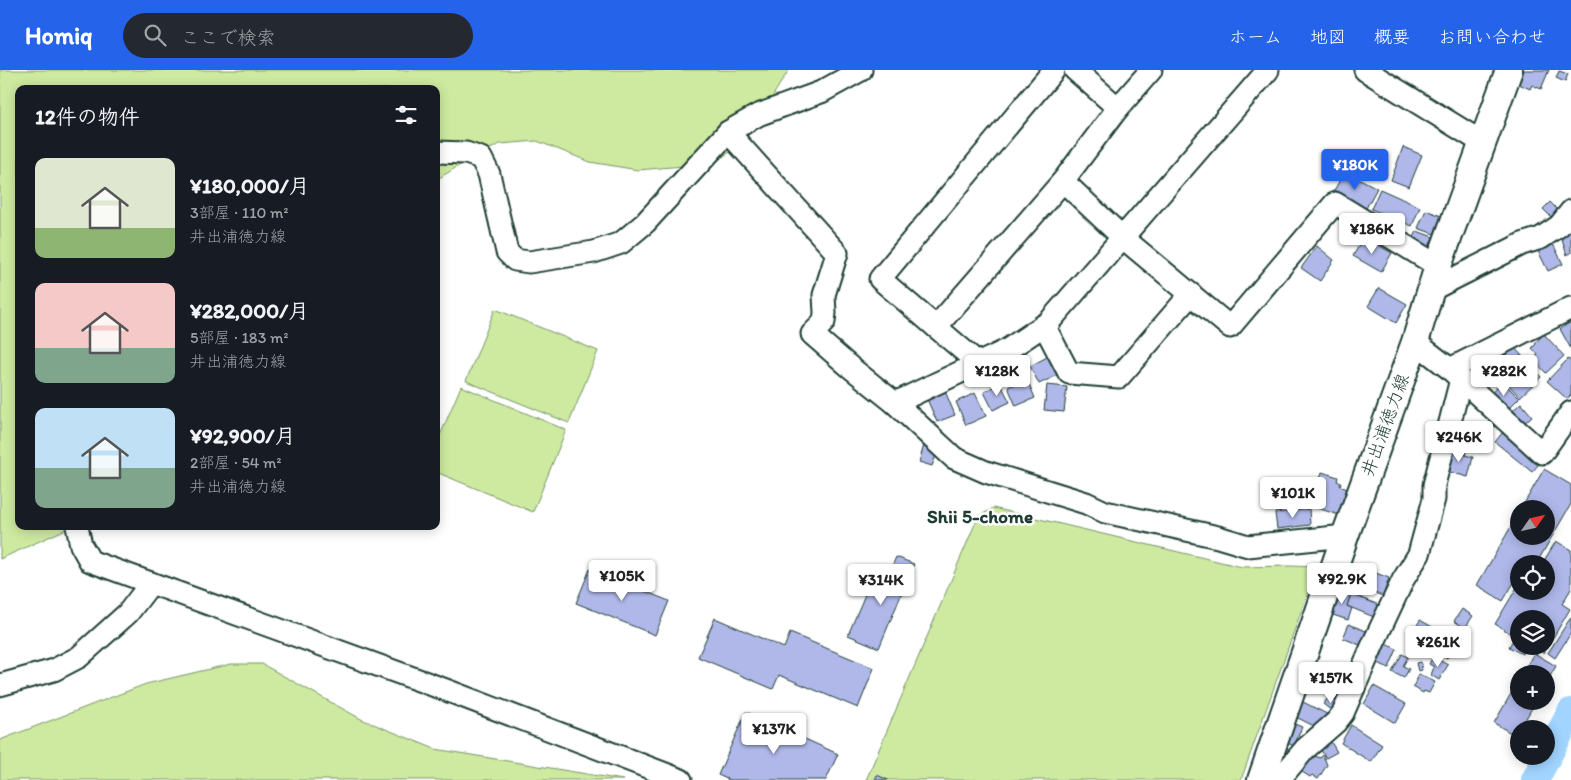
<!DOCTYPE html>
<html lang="ja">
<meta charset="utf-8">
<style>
body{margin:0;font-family:Itim,"Klee One",sans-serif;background:#242831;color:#f1f3f6;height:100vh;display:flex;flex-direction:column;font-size:19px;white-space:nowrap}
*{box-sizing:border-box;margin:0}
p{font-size:16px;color:#9ea1a6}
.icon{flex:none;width:28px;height:28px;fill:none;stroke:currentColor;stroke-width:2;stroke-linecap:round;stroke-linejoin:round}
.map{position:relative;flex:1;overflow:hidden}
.details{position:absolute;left:15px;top:15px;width:425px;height:445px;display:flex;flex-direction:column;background:#171b24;border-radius:10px;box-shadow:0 2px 12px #0003}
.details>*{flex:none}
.needle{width:32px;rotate:56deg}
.controls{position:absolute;left:1510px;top:430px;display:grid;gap:10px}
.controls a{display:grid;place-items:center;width:45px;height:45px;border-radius:50%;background:#171b24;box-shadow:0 2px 12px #0003;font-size:25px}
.price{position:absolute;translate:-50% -42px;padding:0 11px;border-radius:5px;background:#fff;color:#222;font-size:16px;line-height:32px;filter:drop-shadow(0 1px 2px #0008)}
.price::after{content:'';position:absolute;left:50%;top:30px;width:15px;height:11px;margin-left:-8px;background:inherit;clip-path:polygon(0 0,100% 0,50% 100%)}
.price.selected{background:#2563eb;color:#fff}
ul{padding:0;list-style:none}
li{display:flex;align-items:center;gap:15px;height:125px;padding:0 20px}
li span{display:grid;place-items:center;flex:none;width:140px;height:100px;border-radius:10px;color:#555}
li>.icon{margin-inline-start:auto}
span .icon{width:60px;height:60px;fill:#fffc;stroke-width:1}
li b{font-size:21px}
h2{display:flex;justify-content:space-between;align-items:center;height:60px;padding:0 20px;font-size:21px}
header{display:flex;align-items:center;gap:30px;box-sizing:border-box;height:70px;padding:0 25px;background:#2563eb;color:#fff}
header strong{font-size:24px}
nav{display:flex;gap:28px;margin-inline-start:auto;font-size:18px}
.search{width:350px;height:45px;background:#242831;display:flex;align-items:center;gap:12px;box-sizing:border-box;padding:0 18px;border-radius:28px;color:#9ea1a6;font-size:19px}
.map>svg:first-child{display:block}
</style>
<header>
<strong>Homiq</strong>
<div class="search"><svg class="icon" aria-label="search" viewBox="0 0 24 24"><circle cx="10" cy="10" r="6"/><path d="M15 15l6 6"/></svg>ここで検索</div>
<nav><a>ホーム</a><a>地図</a><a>概要</a><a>お問い合わせ</a></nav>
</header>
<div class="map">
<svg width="1571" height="710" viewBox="0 0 1571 710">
<rect width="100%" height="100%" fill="#fff"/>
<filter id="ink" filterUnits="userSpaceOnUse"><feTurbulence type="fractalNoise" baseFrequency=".02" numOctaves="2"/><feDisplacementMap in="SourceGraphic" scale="10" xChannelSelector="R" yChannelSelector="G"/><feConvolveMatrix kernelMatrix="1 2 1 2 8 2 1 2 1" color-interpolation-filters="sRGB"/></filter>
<g filter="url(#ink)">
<g fill="#ceeaa0" stroke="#76946a">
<polygon points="0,0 789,0 775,22 764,49 737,77 717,91 683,96 638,100 590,92 537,71 500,74 465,92 436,110 436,19 19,19 19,456 73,456 0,489"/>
<polygon points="495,239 598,281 569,353 466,311"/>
<polygon points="461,316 566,360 533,442 436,402 436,375"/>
<polygon points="993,438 1242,497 1290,496 1317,497 1241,710 866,710 978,447"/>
<polygon points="231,594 262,594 361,649 435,679 623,710 0,710 0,670 146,614"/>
</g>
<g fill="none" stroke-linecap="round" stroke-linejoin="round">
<polyline stroke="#a1d4ff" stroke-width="28" points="1535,710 1571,642"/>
</g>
<g fill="#afb8e9" stroke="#1f3d34">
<polygon points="1524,0 1549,0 1541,19 1532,15 1530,19 1519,14"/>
<polygon points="1559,1 1568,4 1565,12 1556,8"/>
<polygon points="1403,77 1422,85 1409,117 1391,110"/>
<polygon points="1345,101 1377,118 1364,142 1332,124"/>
<polygon points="1380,119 1420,137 1412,156 1371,139"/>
<polygon points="1550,132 1560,142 1553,149 1543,139"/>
<polygon points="1426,140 1441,146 1434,164 1418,158"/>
<polygon points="1571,160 1571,183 1567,185 1560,164"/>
<polygon points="1417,161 1433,167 1428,179 1412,172"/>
<polygon points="1364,167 1392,183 1381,202 1353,186"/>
<polygon points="1553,174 1563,194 1548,201 1538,181"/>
<polygon points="1317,176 1334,190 1320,211 1301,198"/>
<polygon points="1379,218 1407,234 1396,253 1368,236"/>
<polygon points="1571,252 1571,279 1560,259"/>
<polygon points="1544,264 1564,286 1546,303 1533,289 1538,285 1532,278 1536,274 1535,273"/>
<polygon points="1514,277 1541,307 1520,327 1492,297"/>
<polygon points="1051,285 1060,304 1039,314 1030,296"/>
<polygon points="1568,289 1571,291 1571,325 1567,329 1547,311"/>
<polygon points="1027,309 1035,328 1016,336 1008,317"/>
<polygon points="1503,312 1519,328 1505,342 1489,325"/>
<polygon points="1000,313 1010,332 993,340 984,322"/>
<polygon points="1047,315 1067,317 1064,342 1044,340"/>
<polygon points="945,321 955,345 937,352 927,329"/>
<polygon points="975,323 986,346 966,355 956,332"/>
<polygon points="1521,333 1532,346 1521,356 1510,343"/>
<polygon points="1503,362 1538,390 1536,392 1539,394 1532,402 1495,372"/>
<polygon points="924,375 938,380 932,396 919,392"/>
<polygon points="1452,378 1466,381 1465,385 1473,387 1468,407 1446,401"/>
<polygon points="1544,399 1571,415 1571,434 1536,494 1519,494 1519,504 1503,531 1477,515 1519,443 1519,466 1546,466 1546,439 1521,439"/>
<polygon points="1322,402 1338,407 1337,411 1341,412 1340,416 1347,419 1339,445 1311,436"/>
<polygon points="1309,439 1310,455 1277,459 1275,443"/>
<polygon points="1556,471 1571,480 1571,519 1562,534 1570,539 1544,583 1533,576 1546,576 1546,549 1519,549 1519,576 1526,576 1522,584 1509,577 1515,566 1495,554 1519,514 1519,521 1546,521 1546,494 1542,494"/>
<polygon points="896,487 914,494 879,578 848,565 869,515 882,520"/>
<polygon points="1349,493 1389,508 1383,526 1342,512"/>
<polygon points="590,499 669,531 655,565 576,533"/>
<polygon points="1338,519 1351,524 1347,536 1352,538 1348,550 1330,544"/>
<polygon points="1351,524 1379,535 1374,547 1347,536"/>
<polygon points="1462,539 1473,546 1465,558 1454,551"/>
<polygon points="1571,547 1571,563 1555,588 1548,583"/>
<polygon points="715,548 784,578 790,563 874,598 858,638 779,605 773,619 698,587"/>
<polygon points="1420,550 1434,558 1426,572 1414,565 1416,562 1414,561"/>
<polygon points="1349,554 1373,564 1367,578 1343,568"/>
<polygon points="1440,563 1457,573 1447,588 1439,583 1443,576 1437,572 1439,569 1437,567"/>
<polygon points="1383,573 1397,579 1389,598 1378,593 1382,584 1379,583"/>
<polygon points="1436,574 1437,580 1429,581 1429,575"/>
<polygon points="1534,583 1556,596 1546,613 1546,604 1522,604"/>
<polygon points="1402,584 1408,587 1403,596 1409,599 1404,608 1392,602"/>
<polygon points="1433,587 1448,595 1439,610 1431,605 1434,597 1429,594"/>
<polygon points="1421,592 1422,600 1418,601 1416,593"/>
<polygon points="1321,594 1350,605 1339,627 1319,618 1320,614 1313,610"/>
<polygon points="1419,604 1435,612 1429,623 1424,621 1423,623 1413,617"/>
<polygon points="1519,610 1519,631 1536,631 1520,659 1519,659 1516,666 1494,653"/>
<polygon points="1374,616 1406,634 1395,653 1364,634"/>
<polygon points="1328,628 1332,631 1334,629 1339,633 1332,641 1323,634"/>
<polygon points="1303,632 1327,644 1323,653 1316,657 1296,647"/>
<polygon points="746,642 838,684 826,710 729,710 718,705"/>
<polygon points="1292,653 1302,657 1294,676 1285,672"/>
<polygon points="1351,655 1382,675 1371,692 1341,673"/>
<polygon points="1331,672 1337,682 1326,688 1320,679"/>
<polygon points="1284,677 1289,679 1284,693 1279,691"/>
<polygon points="1308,683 1320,688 1323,685 1327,695 1318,709 1312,705 1310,707 1302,702 1304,698 1300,696"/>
<polygon points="877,705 888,710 875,710"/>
</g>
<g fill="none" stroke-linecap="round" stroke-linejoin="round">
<g stroke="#1f3d34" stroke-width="25">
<g id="minor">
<polyline points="1075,0 1118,38"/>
<polyline points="1365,0 1483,73"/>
<polyline points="728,62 837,183 824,225 825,243 824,252 812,264 850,297 895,333 954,388 986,402 1086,433 1105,442 1218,467 1248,476 1345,466"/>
<polyline points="436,82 466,83 481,88 489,104 507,182 515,190 529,192 594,182 621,173 645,153 728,62 758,45 821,22 861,0"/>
<polyline points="1063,111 1122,167 1230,257 1335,133 1438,196"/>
<polyline points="1431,220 1522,174 1541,168 1559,156 1571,141"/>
<polyline points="1044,255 1069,303 1119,307 1191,224"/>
<polyline points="936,257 1063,111 1118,38 1151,0"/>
<polyline points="1415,272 1450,299 1571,238"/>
<polyline points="978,293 880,209 1054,0"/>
<polyline points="1452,301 1542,383 1571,342"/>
<polyline points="895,333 1007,280 1049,252 1268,0"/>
<polyline points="77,456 81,475 90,491 446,620 681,710"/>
<polyline points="0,615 54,600 79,587 128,543 151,513"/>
<polyline points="1279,710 1305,679 1336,652 1343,643 1374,572 1403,510 1419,484 1434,429 1434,415 1461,309"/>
</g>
</g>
<g stroke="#1f3d34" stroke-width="30">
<polyline id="major" points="1261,710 1345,466 1415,272 1438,196 1509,0"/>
</g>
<use href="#minor" stroke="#fff" stroke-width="21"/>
<use href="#major" stroke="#fff" stroke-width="26"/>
</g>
</g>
<g text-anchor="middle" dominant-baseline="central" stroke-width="5" stroke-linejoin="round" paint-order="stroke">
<g font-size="18" fill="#1f3d34" stroke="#fff">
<text transform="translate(1385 355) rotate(-70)">井出浦徳力線</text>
</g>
<g font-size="19" font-weight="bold" fill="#1f3d34" stroke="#fff">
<text x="980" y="446">Shii 5-chome</text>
</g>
</g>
</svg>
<div class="controls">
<a><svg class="needle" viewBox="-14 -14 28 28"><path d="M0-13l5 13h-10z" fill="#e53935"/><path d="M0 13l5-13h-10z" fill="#9ea1a6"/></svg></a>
<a><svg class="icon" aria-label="locate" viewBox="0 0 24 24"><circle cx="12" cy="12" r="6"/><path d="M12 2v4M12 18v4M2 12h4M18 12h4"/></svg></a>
<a><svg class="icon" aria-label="layers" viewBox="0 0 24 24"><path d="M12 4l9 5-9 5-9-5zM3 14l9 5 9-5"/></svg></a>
<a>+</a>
<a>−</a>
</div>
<b class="price selected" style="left:1355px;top:121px">¥180K</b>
<b class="price" style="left:1372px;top:185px">¥186K</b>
<b class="price" style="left:997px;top:327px">¥128K</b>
<b class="price" style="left:1504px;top:327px">¥282K</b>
<b class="price" style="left:1459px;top:393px">¥246K</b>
<b class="price" style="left:1293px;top:449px">¥101K</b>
<b class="price" style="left:622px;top:532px">¥105K</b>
<b class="price" style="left:1342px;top:535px">¥92.9K</b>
<b class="price" style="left:881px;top:536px">¥314K</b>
<b class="price" style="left:1438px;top:598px">¥261K</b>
<b class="price" style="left:1331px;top:634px">¥157K</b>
<b class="price" style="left:774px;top:685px">¥137K</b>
<section class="details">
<h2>12件の物件<svg class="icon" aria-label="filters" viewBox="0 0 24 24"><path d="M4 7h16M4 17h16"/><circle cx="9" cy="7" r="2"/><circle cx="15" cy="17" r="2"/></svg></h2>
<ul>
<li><span style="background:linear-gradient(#dfe7d0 70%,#8fb573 0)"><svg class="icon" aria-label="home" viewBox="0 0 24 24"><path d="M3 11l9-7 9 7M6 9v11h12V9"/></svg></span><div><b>¥180,000/月</b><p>3部屋 · 110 m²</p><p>井出浦徳力線</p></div></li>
<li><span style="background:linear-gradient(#f6c9c9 65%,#7fa58c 0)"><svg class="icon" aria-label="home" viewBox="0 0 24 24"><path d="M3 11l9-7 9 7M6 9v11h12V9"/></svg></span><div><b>¥282,000/月</b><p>5部屋 · 183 m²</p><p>井出浦徳力線</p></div></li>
<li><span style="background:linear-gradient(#bfe0f5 60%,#7fa58c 0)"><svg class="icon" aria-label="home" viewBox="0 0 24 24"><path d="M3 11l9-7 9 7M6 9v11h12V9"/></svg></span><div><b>¥92,900/月</b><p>2部屋 · 54 m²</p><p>井出浦徳力線</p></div></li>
</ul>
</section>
</div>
